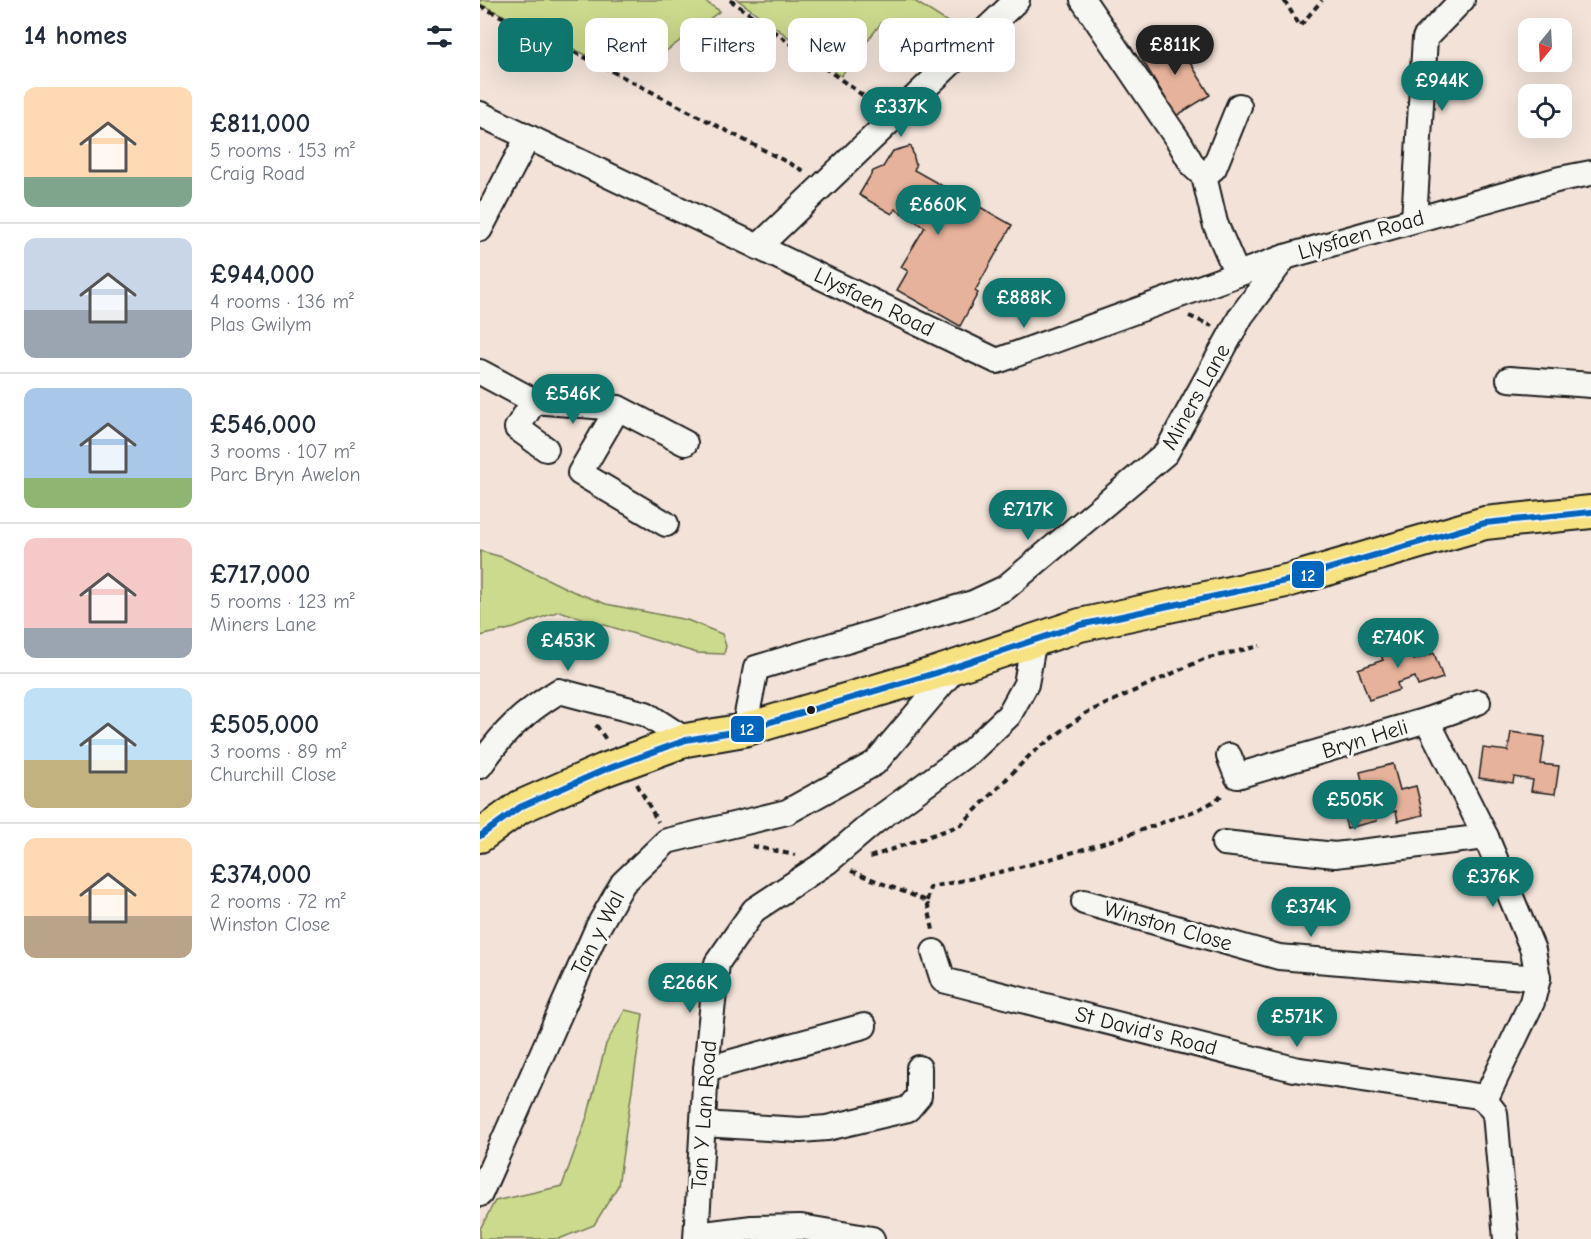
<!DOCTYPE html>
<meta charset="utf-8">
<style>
body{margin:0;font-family:"Comic Neue",sans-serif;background:#f2f2f3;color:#1f2937;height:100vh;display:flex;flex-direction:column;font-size:22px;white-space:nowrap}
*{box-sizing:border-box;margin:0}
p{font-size:20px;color:#747a83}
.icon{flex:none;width:33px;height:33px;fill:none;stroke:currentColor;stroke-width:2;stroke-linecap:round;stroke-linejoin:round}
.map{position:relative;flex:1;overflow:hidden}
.sheet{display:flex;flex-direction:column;background:#fff;width:480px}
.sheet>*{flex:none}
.hud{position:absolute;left:18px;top:18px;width:570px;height:54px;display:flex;gap:12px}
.needle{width:39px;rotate:198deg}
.buttons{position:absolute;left:1038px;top:18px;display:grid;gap:12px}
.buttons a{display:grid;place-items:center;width:54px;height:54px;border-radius:12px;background:#fff;box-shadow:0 6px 24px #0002;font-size:30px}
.price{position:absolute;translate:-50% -51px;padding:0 14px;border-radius:21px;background:#0f766e;color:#fff;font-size:20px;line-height:39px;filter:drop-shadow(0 2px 3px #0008)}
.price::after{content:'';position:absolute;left:50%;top:36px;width:18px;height:14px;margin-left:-9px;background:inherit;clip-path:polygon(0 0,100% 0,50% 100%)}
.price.selected{background:#222;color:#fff}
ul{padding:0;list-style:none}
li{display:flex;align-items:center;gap:18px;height:150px;padding:0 24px}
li+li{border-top:2px solid #e0e1e3}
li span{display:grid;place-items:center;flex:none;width:168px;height:120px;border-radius:12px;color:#555}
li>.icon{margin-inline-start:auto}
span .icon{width:72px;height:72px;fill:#fffc;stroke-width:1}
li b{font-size:26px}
h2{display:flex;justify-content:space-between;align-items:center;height:72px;padding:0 24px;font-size:26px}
.tag{padding:0 21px;border-radius:12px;background:#fff;box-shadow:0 6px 24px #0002;font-size:21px;line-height:54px}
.tag.selected{background:#0f766e;color:#fff}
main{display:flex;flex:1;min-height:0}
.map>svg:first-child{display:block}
</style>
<main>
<section class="sheet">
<h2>14 homes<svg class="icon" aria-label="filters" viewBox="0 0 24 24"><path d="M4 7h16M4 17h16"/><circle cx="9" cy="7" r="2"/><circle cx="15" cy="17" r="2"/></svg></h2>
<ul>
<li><span style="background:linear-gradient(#ffd9b3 75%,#7fa58c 0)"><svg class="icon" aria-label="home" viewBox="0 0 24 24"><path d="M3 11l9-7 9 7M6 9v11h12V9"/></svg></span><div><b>£811,000</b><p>5 rooms · 153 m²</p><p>Craig Road</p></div></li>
<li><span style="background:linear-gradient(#c9d6e8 60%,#9aa5b1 0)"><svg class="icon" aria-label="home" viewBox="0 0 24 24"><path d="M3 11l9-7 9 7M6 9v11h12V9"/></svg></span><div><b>£944,000</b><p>4 rooms · 136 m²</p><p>Plas Gwilym</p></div></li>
<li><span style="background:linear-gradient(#a9c7e8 75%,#8fb573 0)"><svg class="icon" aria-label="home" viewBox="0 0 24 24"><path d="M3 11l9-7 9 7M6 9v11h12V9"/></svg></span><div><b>£546,000</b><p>3 rooms · 107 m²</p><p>Parc Bryn Awelon</p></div></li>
<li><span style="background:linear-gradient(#f6c9c9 75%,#9aa5b1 0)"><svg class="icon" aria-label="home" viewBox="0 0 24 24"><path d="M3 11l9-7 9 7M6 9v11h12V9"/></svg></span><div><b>£717,000</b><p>5 rooms · 123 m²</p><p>Miners Lane</p></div></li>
<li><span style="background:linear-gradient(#bfe0f5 60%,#c2b280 0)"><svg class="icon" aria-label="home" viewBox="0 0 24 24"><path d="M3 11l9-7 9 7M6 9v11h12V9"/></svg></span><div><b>£505,000</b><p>3 rooms · 89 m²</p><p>Churchill Close</p></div></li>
<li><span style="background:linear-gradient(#ffd9b3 65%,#b9a48a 0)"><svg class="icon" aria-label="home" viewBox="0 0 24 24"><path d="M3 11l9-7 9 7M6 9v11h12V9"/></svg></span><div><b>£374,000</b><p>2 rooms · 72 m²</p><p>Winston Close</p></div></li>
</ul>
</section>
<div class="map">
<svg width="1111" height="1239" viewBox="0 0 1111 1239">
<rect width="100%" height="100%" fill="#f2e2d8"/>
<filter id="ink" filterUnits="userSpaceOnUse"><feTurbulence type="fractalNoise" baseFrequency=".0167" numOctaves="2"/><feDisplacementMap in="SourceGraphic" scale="12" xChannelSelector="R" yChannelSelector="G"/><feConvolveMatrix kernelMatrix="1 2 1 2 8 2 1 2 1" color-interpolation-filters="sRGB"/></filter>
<g filter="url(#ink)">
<g fill="#ccda8d" stroke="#747b54" stroke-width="1.5">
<polygon points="0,0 223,0 240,11 170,63 154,51 146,50 129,66 0,4"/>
<polygon points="258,0 433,0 491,37 451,68 401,23 361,76"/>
<polygon points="0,551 22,557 92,591 126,604 207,620 242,634 246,646 244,654 217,653 79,611 34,628 0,636"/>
<polygon points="145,1010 163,1014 138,1186 114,1225 79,1239 0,1239 0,1229 15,1201 82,1186 108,1114 126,1044"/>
</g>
<g fill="#e7b29b" stroke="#1c1c1c" stroke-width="1.5">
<polygon points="694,36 730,95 696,116 660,56"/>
<polygon points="431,146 436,166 434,170 532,225 495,291 498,293 480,326 417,290 428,271 421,267 445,227 415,209 412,214 379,195 393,171 403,167 413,151"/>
<polygon points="925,634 934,660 954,653 963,678 938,686 935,677 917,683 919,690 889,700 878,669 903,660 897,644"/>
<polygon points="1031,732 1065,737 1061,764 1079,766 1075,794 1051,791 1053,780 1034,777 1033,783 999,778 1003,748 1028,751"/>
<polygon points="913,764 920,790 936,786 943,815 918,821 916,811 896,816 897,821 867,828 859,795 884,790 880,772"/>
</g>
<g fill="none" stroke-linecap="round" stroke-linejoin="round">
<g stroke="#1c1c1c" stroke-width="28">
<g id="minor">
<polyline points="603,0 700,143 713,166 724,176 735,223 757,274"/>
<polyline points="0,114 517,361 805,257 1080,179 1111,173"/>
<polyline points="724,176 734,168 759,106"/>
<polyline points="934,220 945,38 982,0"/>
<polyline points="0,229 48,137"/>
<polyline points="278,247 537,0"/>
<polyline points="0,372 54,401 138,408 205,443"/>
<polyline points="1029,379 1111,385"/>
<polyline points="54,401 37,428 66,449"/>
<polyline points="138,408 100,473 186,524"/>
<polyline points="947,720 1006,837 1053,950 1058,978 1052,1002 1005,1100"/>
<polyline points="264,730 276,668 493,603 525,588 686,453 761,316 805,257"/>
<polyline points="749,756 757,776 947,720 998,702"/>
<path d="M0 766C23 732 43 713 79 691L166 714 206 740"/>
<polyline points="744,843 855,855 1006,837"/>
<polyline points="604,902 799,957 1058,978"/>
<polyline points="454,952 463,980 814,1069 998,1096 1005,1100 1015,1113 1026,1239"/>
<polyline points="226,1069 384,1026"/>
<polyline points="223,1124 320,1130 347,1128 428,1109 439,1096 439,1068"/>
<polyline points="0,1194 118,927 143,883 187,841 307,812 395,763 477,666"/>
<polyline points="217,1235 272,1228 321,1227 392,1239"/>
<polyline points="216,1239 226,1069 237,963 274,910 347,862 394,822 490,752 529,715 546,684 554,639"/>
</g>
</g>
<g stroke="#1c1c1c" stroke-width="36">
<polyline id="major" points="0,836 40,807 124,770 206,740 264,730 459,672 600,625 810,580 1005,523 1111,512"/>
</g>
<g stroke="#1c1c1c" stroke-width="4" stroke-dasharray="6 4.5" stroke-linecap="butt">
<polyline points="250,0 395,104"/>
<polyline points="804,0 820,26 842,0"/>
<polyline points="0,6 112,61 326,172"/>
<polyline points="709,316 732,326"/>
<polyline points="116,725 127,741"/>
<polyline points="157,784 178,822"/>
<polyline points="272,846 315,855"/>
<polyline points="390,857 481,825 552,753 606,713 724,659 780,646"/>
<polyline points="371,871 447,901 453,930"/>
<path d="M447 901 450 887C529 872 605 851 681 823 701 815 728 809 743 794"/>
</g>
<use href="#minor" stroke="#f6f6f2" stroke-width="24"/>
<use href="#major" stroke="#f7e281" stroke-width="32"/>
<g stroke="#f6f6f2" stroke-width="10">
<polyline id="bus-1" points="0,836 40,807 124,770 206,740 264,730 459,672 600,625 810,580 1005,523 1111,512"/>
</g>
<use href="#bus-1" stroke="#0065bd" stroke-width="6"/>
</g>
</g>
<circle fill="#1c1c1c" stroke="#f6f6f2" stroke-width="2" cx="331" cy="710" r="5"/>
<g text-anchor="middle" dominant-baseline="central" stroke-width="6" stroke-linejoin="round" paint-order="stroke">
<g font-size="22" fill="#1c1c1c" stroke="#f6f6f2">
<text transform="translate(881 235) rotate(-16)">Llysfaen Road</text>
<text transform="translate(394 302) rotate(26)">Llysfaen Road</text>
<text transform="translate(716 397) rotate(-61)">Miners Lane</text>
<text transform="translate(885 739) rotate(-17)">Bryn Heli</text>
<text transform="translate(688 926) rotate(16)">Winston Close</text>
<text transform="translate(118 933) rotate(-63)">Tan y Wal</text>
<text transform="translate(666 1031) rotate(14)">St David's Road</text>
<text transform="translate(224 1115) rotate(-86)">Tan Y Lan Road</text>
</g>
</g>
<g stroke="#f6f6f2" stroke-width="2">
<rect x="811" y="560" width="34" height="29" rx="6" fill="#0065bd"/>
<rect x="250" y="715" width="35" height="28" rx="6" fill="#0065bd"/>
</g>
<g font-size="16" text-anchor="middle" font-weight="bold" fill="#fff">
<text x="828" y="581">12</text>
<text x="267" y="735">12</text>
</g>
</svg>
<div class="buttons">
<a><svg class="needle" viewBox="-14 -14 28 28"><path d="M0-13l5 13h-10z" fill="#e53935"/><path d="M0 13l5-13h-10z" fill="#747a83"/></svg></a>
<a><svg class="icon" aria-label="locate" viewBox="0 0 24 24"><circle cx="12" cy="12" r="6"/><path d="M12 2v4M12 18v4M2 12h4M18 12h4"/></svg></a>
</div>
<b class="price selected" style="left:695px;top:76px">£811K</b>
<b class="price" style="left:962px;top:112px">£944K</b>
<b class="price" style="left:421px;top:138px">£337K</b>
<b class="price" style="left:458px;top:236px">£660K</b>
<b class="price" style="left:544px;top:329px">£888K</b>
<b class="price" style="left:93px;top:425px">£546K</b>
<b class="price" style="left:548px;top:541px">£717K</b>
<b class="price" style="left:918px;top:669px">£740K</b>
<b class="price" style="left:88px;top:672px">£453K</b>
<b class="price" style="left:875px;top:831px">£505K</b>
<b class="price" style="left:1013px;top:908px">£376K</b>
<b class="price" style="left:831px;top:938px">£374K</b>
<b class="price" style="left:210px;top:1014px">£266K</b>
<b class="price" style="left:817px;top:1048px">£571K</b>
<div class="hud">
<a class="tag selected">Buy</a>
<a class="tag">Rent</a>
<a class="tag">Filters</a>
<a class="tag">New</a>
<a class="tag">Apartment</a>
</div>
</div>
</main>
